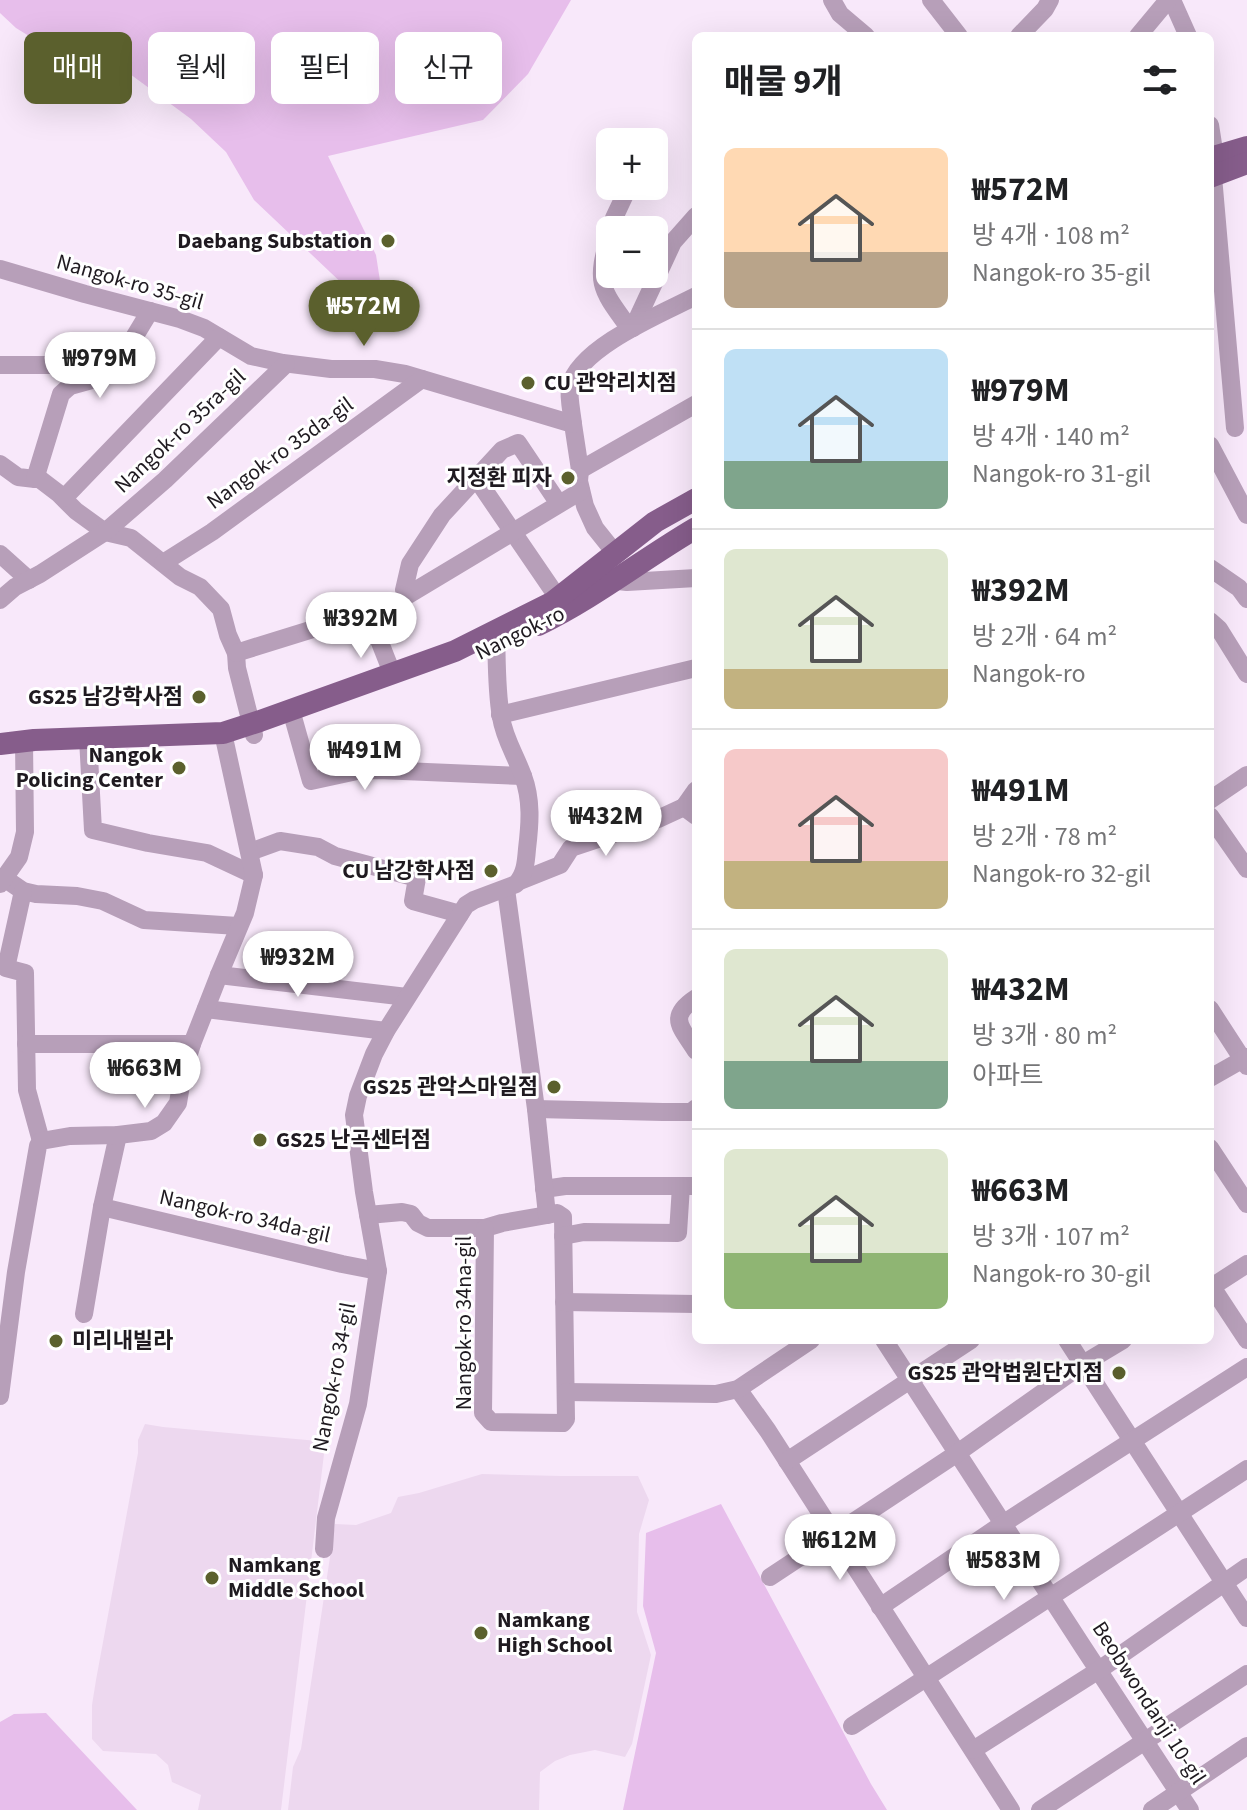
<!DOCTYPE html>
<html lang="ko">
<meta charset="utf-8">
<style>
body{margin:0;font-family:"Source Sans 3","Noto Sans KR",sans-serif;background:#f2f2f2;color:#202124;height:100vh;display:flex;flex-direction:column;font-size:30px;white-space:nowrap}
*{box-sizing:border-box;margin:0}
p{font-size:26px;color:#757577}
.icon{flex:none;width:44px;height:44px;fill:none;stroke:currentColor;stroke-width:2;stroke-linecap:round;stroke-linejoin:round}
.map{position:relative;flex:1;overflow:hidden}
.drawer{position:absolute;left:692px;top:32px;width:522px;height:1312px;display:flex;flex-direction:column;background:#fff;border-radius:12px;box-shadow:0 8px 32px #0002}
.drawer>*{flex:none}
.banner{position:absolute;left:24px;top:32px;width:548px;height:72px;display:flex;gap:16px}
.buttons{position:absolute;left:596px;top:128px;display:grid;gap:16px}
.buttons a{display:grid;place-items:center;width:72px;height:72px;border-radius:12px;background:#fff;box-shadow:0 8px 32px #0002;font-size:40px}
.price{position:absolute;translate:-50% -68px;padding:0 18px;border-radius:28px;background:#fff;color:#222;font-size:26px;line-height:52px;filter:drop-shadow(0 2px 4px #0008)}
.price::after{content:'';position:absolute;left:50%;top:48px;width:24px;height:18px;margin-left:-12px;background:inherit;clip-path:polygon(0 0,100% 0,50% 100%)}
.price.on{background:#5b602d;color:#fff}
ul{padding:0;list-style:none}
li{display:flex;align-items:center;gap:24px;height:200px;padding:0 32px}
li+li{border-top:2px solid #e0e0e0}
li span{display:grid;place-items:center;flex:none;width:224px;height:160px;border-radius:12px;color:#555}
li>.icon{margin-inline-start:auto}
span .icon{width:96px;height:96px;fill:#fffc;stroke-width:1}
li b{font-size:34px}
h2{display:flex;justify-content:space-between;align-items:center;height:96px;padding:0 32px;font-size:34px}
.tag{padding:0 28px;border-radius:12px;background:#fff;box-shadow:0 8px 32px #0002;font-size:28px;line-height:72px}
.tag.on{background:#5b602d;color:#fff}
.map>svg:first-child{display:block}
</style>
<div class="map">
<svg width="1247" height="1810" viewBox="0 0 1247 1810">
<rect width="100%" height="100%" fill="#f8e8fa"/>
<g fill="#edd8ef">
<polygon points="145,1424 163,1427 318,1441 324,1454 281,1810 198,1810 201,1795 172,1782 168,1765 156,1754 103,1751 92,1739 92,1705 96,1680 138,1453 138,1440"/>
<polygon points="482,1474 561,1476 638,1476 649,1500 639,1534 637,1612 651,1655 632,1744 625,1757 595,1750 570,1755 555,1761 540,1772 539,1810 288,1810 293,1767 301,1749 335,1524 356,1525 391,1513 398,1497 419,1493"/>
</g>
<g fill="#e7beeb">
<polygon points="0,0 571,0 528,74 483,120 328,156 376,255 387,326 254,200 226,152 191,119 130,74 81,68 16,28 0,13"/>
<polygon points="721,1504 871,1784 887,1810 623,1810 656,1653 643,1606 646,1533"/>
<polygon points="46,1713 137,1810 0,1810 0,1722 14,1714"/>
</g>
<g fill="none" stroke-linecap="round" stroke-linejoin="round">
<g stroke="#b79fb9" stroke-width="18">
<polyline points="832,0 840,14 866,36"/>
<polyline points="931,0 959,36"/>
<polyline points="1172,0 1188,36"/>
<polyline points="1019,36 1045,9 1050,0"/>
<polyline points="1138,36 1168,0"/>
<polyline points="1210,125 1215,157"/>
<polyline points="1212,165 1235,428"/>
<polyline points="611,230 614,218 629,186"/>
<path d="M610 234C595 284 600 288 630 329"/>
<polyline points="0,269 85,294 180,319 204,328 251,356 283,363 331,369 375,369 405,374 573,424 580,470 579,481 585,506 595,528 615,553"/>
<polyline points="633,328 673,242 696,216"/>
<polyline points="0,365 65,365 70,370 70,386"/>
<path d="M573 424C572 413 568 397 570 386 579 347 663 313 696 296"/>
<polyline points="1210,445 1247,515"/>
<polyline points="0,464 18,477 35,479 37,477 58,493 76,511 105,532 131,538 180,577 200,587 221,609 228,635 236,653 237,668 254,735"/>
<polyline points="580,470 696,404"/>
<polyline points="476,478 558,598"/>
<polyline points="35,479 61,394 70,386 99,378 115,369 150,311"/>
<polyline points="64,498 219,337"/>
<polyline points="559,504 518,443 502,450 442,515 410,564 404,590 408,595 581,491"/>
<polyline points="0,554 29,580"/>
<polyline points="163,563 212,532 422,379"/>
<polyline points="1210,568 1239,588 1247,599"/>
<polyline points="609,580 627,582 696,578"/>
<polyline points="0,600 15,587 40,574 105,532 165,480 286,364"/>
<polyline points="1210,621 1219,629 1247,674"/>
<polyline points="236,653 368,612 392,673"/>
<polyline points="291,710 311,781 357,771 379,770 523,776"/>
<polyline points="500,715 696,668"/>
<polyline points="88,738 93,830 148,843 207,853 254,875"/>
<polyline points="696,790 684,807 696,816"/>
<polyline points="1210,800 1247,775"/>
<polyline points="1210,816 1247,869"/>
<polyline points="250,852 280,841 318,847 335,856 417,878 413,901 460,914"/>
<polyline points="4,878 23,891 36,894 77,896 103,901 144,920 238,926"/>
<polyline points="520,881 560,865 571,848 658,819 684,807"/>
<polyline points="0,884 19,857 25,832 24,741"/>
<polyline points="23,891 6,968 25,973 27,1090 41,1141"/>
<polyline points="219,975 407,997"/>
<path d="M696 998C667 1017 681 1027 696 1051"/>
<polyline points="206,1009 386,1031"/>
<polyline points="1210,1009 1247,1066"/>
<polyline points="26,1044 192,1044"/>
<polyline points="1210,1078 1247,1057"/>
<polyline points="536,1109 663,1112 691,1112 696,1108"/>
<polyline points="1210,1148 1247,1204"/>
<polyline points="544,1189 565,1186 696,1186"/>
<polyline points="102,1207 342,1264 378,1271"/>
<polyline points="368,1215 402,1212 411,1214 418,1223 428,1228 485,1228 502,1223 547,1215"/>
<polyline points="485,1228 483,1413 491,1422 563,1423 566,1419 563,1217 557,1213 547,1215 536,1109 506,889"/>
<polyline points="563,1236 584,1232 678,1233 681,1186"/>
<polyline points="1210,1284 1247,1340"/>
<polyline points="1210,1288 1247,1264"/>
<polyline points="564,1302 696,1304"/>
<polyline points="84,1314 102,1207 118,1135"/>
<path d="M884 1340C985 1497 1087 1654 1190 1810"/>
<polyline points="1067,1340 1247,1618"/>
<polyline points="738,1389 768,1431 1011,1810"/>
<polyline points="566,1392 716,1394 738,1389 811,1340"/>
<polyline points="0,1396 16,1272 38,1146 41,1141 70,1136 118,1135 151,1131 164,1123 178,1103 183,1073 192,1044 219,975 245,913 254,875 223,733"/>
<polyline points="787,1461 971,1340"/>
<path d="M324 1549 326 1518 358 1404 378 1271 364 1192 354 1115 358 1096 374 1054 386 1031 466 905 474 900 516 884C525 875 526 862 527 849 530 824 532 800 523 776 516 756 504 738 501 717 496 689 497 659 496 630"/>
<polyline points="770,1577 956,1454 1083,1364 1123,1340"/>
<polyline points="880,1607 1004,1523 1247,1367"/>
<polyline points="852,1726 1247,1469"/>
<polyline points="973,1750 1099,1670 1247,1567"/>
<polyline points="1040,1810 1247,1674"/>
<polyline points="1152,1810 1247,1746"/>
</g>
<g stroke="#865d8b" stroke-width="22">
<polyline points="1210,158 1247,147"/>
<polyline points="1210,177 1247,163"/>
<path d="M538 625C594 598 643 559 696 528"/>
<polyline points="0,744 34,740 223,733 260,721 455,651 553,602 655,522 696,499"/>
</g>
</g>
<g fill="#5b602d" stroke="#fff" stroke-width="3">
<circle cx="388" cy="241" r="8"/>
<circle cx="528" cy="383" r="8"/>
<circle cx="568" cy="478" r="8"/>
<circle cx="199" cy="697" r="8"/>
<circle cx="179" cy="768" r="8"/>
<circle cx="491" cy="871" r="8"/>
<circle cx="554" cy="1087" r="8"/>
<circle cx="260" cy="1140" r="8"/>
<circle cx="56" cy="1341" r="8"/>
<circle cx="1119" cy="1373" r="8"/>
<circle cx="212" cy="1578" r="8"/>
<circle cx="481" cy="1633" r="8"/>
</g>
<g text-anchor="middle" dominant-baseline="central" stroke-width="6" stroke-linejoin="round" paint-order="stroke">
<g font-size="22" font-weight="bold" fill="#1f1a20" stroke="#fff" text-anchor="end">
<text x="372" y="241">Daebang Substation</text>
<text x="544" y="383" text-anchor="start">CU 관악리치점</text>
<text x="552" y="478">지정환 피자</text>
<text x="183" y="697">GS25 남강학사점</text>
<text x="163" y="755">Nangok<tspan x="163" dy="25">Policing Center</tspan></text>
<text x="475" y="871">CU 남강학사점</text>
<text x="538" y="1087">GS25 관악스마일점</text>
<text x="276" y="1140" text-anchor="start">GS25 난곡센터점</text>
<text x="72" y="1341" text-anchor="start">미리내빌라</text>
<text x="1103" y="1373">GS25 관악법원단지점</text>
<text x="228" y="1565" text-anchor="start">Namkang<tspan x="228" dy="25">Middle School</tspan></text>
<text x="497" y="1620" text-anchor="start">Namkang<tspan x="497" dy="25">High School</tspan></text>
</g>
<g font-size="22" fill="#1f1a20" stroke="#fff">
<text transform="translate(130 282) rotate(16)">Nangok-ro 35-gil</text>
<text transform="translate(180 431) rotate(-43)">Nangok-ro 35ra-gil</text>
<text transform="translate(280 453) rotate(-36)">Nangok-ro 35da-gil</text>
<text transform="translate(520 633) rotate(-26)">Nangok-ro</text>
<text transform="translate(245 1216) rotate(13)">Nangok-ro 34da-gil</text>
<text transform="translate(464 1323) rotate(-90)">Nangok-ro 34na-gil</text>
<text transform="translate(334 1377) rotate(-79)">Nangok-ro 34-gil</text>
<text transform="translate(1149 1703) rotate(57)">Beobwondanji 10-gil</text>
</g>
</g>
</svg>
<div class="buttons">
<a>+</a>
<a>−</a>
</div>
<b class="price on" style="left:364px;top:348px">₩572M</b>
<b class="price" style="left:100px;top:400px">₩979M</b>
<b class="price" style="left:361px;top:660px">₩392M</b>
<b class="price" style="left:365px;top:792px">₩491M</b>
<b class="price" style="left:606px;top:858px">₩432M</b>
<b class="price" style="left:298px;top:999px">₩932M</b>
<b class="price" style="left:145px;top:1110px">₩663M</b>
<b class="price" style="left:840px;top:1582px">₩612M</b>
<b class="price" style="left:1004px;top:1602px">₩583M</b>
<div class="banner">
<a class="tag on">매매</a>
<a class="tag">월세</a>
<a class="tag">필터</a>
<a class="tag">신규</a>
</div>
<section class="drawer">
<h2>매물 9개<svg class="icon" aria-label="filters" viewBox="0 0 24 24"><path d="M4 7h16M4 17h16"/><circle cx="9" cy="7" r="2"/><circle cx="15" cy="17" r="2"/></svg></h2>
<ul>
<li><span style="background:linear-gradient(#ffd9b3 65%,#b9a48a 0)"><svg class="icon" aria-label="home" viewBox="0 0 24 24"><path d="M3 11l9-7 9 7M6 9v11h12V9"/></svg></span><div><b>₩572M</b><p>방 4개 · 108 m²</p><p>Nangok-ro 35-gil</p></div></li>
<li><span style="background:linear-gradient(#bfe0f5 70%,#7fa58c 0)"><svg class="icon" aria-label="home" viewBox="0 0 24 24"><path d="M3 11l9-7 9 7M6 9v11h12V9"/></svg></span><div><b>₩979M</b><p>방 4개 · 140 m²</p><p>Nangok-ro 31-gil</p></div></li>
<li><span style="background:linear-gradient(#dfe7d0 75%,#c2b280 0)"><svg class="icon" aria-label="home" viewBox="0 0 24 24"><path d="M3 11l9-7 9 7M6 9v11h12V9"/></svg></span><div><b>₩392M</b><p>방 2개 · 64 m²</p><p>Nangok-ro</p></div></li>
<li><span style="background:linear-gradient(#f6c9c9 70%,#c2b280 0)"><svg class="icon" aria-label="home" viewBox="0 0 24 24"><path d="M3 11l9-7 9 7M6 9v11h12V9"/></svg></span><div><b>₩491M</b><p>방 2개 · 78 m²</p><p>Nangok-ro 32-gil</p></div></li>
<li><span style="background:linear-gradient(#dfe7d0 70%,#7fa58c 0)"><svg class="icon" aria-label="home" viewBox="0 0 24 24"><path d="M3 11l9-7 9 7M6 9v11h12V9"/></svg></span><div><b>₩432M</b><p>방 3개 · 80 m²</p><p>아파트</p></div></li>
<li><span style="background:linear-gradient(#dfe7d0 65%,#8fb573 0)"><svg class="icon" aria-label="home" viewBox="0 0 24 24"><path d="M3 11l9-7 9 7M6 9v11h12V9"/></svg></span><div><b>₩663M</b><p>방 3개 · 107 m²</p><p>Nangok-ro 30-gil</p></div></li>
</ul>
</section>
</div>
